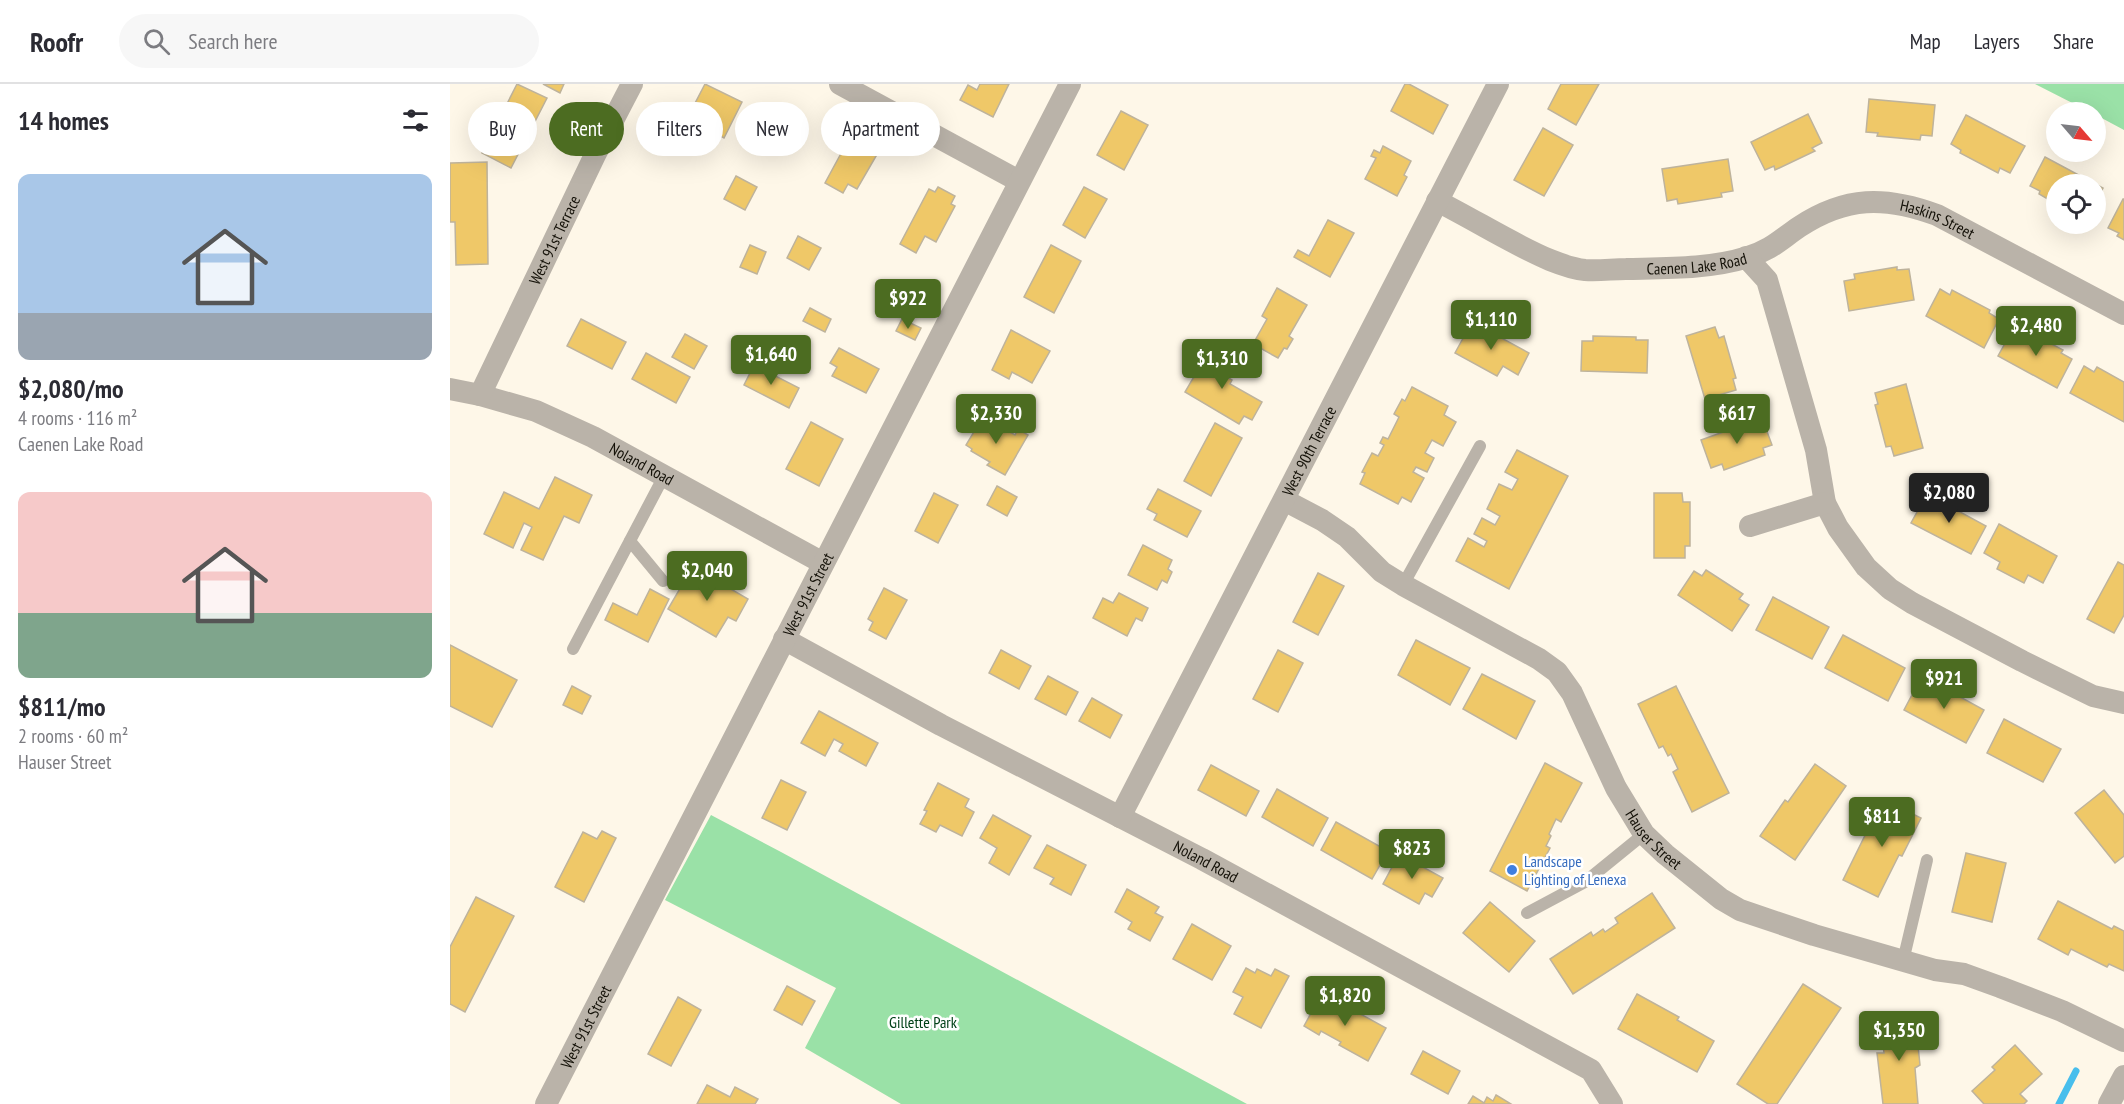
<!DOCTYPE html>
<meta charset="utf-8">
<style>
body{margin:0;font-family:"PT Sans Narrow",sans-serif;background:#f7f7f7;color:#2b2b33;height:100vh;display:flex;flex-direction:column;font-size:22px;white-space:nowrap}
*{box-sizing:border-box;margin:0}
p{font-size:20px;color:#7c7c81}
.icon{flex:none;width:33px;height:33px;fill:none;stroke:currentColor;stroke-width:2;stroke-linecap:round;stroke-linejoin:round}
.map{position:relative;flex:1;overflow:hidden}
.side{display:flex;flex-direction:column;background:#fff;width:450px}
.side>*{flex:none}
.top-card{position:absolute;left:18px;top:18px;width:570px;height:54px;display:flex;gap:12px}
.needle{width:39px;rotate:118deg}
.tools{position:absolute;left:1596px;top:18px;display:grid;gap:12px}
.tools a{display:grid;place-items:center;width:60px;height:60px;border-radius:50%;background:#fff;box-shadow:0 6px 24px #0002;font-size:30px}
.price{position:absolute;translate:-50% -51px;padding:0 14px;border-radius:6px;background:#4c6c21;color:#fff;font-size:20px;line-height:39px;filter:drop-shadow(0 2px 3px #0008)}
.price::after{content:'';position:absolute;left:50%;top:36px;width:18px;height:14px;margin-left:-9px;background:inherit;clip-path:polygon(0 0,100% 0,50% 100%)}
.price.current{background:#222;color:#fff}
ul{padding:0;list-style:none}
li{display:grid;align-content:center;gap:12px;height:318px;padding:0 18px}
li span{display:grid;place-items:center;height:186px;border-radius:12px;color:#555}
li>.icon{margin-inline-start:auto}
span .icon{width:108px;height:108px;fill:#fffc;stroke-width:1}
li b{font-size:26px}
h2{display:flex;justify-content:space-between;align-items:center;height:72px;padding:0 18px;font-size:26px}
.tag{padding:0 21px;border-radius:27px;background:#fff;box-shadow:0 6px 24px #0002;font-size:21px;line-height:54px}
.tag.current{background:#4c6c21;color:#fff}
header{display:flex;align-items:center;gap:36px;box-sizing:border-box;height:84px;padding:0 30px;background:#fff;border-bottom:2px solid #e1e1e2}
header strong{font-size:28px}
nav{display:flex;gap:33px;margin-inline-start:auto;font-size:21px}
.search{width:420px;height:54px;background:#f7f7f7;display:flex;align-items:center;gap:15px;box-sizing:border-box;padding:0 21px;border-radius:33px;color:#7c7c81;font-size:22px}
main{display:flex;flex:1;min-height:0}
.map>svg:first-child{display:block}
</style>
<header>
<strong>Roofr</strong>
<div class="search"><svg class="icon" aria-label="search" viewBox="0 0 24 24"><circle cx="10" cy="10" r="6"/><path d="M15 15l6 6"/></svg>Search here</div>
<nav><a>Map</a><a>Layers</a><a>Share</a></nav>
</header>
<main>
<section class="side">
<h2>14 homes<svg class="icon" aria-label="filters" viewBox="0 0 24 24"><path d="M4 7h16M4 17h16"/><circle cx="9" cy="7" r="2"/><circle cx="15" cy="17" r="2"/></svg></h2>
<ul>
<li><span style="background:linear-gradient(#a9c7e8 75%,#9aa5b1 0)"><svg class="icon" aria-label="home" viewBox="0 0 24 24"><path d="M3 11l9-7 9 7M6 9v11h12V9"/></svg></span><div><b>$2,080/mo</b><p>4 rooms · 116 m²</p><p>Caenen Lake Road</p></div></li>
<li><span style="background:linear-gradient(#f6c9c9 65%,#7fa58c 0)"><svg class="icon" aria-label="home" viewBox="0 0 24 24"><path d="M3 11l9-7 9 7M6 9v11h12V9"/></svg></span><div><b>$811/mo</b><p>2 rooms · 60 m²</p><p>Hauser Street</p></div></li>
</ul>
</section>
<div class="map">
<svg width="1674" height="1020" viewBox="0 0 1674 1020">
<rect width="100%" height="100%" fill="#fef7e8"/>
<g fill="#9ae1a7">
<polygon points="1585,0 1674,0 1674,46 1646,31 1646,28 1640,28"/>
<polygon points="261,731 331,768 797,1020 451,1020 355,964 386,904 215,816"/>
</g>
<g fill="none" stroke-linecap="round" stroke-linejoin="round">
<polyline stroke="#48beec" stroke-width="7" points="1609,1020 1626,987"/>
</g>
<g fill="#efc868" stroke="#beb39c" stroke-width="1.5">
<polygon points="67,0 97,14 61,84 32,69"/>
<polygon points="93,0 114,0 110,9"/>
<polygon points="255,0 292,18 274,54 261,47 264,39 241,27"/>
<polygon points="530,0 559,0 543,33 510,16 518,1 527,6"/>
<polygon points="955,0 959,0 998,21 983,50 941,27"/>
<polygon points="1111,0 1149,0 1126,41 1098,25"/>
<polygon points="1419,15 1485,21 1482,52 1471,51 1470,56 1427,52 1428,49 1416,48"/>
<polygon points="671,27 698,41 674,86 647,71"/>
<polygon points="1358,30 1372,59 1362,64 1365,67 1325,86 1324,82 1315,86 1301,58"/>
<polygon points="1516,31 1575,62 1560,89 1550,84 1548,89 1510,69 1511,66 1501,60"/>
<polygon points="1093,44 1123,61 1094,112 1064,96"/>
<polygon points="401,51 429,67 407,105 398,100 393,109 375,99"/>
<polygon points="933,62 961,77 954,91 957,93 947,112 915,95 926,74 921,72 924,66 930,69"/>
<polygon points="1595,73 1653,104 1646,119 1646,100 1606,100 1606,120 1589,110 1590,107 1580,102"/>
<polygon points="1278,75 1283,107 1271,109 1272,113 1228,120 1227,115 1217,117 1212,85"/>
<polygon points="37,78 38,180 6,181 5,138 0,138 0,79"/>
<polygon points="286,92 307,103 295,126 274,115"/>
<polygon points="488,103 505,112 501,120 505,122 486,158 475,152 466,169 450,160 479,105 485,108"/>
<polygon points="634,103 657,115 635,154 613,141"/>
<polygon points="1673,115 1674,115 1674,156 1667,152 1669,149 1658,144"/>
<polygon points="878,136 904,149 880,193 844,173 848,166 859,172"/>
<polygon points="348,152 371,164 359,186 337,174"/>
<polygon points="300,161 316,168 307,190 290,183"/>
<polygon points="601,161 631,177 604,229 574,213"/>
<polygon points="1447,183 1447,186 1459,185 1464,216 1399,227 1394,197 1405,195 1404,190"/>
<polygon points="827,204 857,221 839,252 843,255 837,265 834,264 828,274 803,260 817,235 812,232"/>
<polygon points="1490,205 1500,211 1502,206 1540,226 1539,229 1549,235 1534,264 1476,232"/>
<polygon points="360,224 381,235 375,248 353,237"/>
<polygon points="131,235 176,258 162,285 117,262"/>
<polygon points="452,235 471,244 465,256 446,247"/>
<polygon points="1022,238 1079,269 1068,291 1053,282 1047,292 1005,269"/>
<polygon points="1265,243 1269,254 1274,252 1286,294 1283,295 1286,306 1255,315 1236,252"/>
<polygon points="1563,245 1572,250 1575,246 1613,266 1611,269 1622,275 1607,304 1548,272"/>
<polygon points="561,246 600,267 582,299 562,288 559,295 542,286"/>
<polygon points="235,250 257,262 244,285 222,273"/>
<polygon points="1143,252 1186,253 1186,256 1198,256 1197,289 1131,287 1132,257 1143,257"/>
<polygon points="389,264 429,285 416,309 382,292 387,283 380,279"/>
<polygon points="759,267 783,281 777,293 782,296 780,300 812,318 802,336 794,332 789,340 735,308"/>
<polygon points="196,269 240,293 226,319 182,295"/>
<polygon points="304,281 349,304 339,324 294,301"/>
<polygon points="1634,282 1644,288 1647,283 1674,298 1674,338 1620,309"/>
<polygon points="1456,300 1473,364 1444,372 1441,362 1436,363 1425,321 1428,320 1425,309"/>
<polygon points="962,303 998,322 994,331 1006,338 993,362 982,356 975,369 984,374 977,388 966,383 963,388 974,394 961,418 952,413 948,420 910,400 915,389 912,388 922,369 928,372 934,361 930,359 933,353 938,355 949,333 944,330 952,315 955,317"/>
<polygon points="1312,334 1322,361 1313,364 1315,371 1274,386 1272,380 1261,384 1251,356"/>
<polygon points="531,336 537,339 539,336 565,351 568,345 578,351 555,391 537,381 540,378 521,367 522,365 516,361"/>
<polygon points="361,338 393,355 369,402 336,385"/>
<polygon points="765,339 792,354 761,412 734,397"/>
<polygon points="1067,366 1118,392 1059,505 1006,477 1018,454 1034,463 1037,457 1024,450 1032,434 1045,441 1050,432 1037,425 1049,400 1062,406 1068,395 1055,388"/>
<polygon points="105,393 142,411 129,439 114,432 93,476 71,466 82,443 74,439 63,464 34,450 54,408 89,425"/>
<polygon points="547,402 567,413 557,432 537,421"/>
<polygon points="708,405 751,427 737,453 704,436 707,430 697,425"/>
<polygon points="484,409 508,421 488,459 465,447"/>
<polygon points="1204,409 1232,409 1233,418 1240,418 1240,462 1235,462 1235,474 1204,474"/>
<polygon points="1477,410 1536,442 1521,470 1461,439"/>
<polygon points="1549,440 1607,472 1593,499 1578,491 1574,499 1547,485 1550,478 1534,469"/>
<polygon points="693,461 722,476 718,485 722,488 717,499 712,496 707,506 678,491"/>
<polygon points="1668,478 1674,481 1674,531 1664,549 1637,535"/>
<polygon points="242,484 256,492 259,488 281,501 279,504 298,515 286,537 278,533 266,553 218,525"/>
<polygon points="1256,486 1293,510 1289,515 1299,521 1282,547 1228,511 1244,487 1252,492"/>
<polygon points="868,489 894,502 868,551 843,538"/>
<polygon points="434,504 457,516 436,555 419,546 423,538 418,535"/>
<polygon points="200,505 219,515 198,558 155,536 163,519 187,531"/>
<polygon points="669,509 698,524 692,537 686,534 677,552 643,534 653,514 663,519"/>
<polygon points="1323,513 1379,543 1362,575 1306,546"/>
<polygon points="1393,551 1455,584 1438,617 1375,584"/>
<polygon points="966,556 1020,584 1000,621 948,591"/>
<polygon points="0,561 67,596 42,643 0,622"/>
<polygon points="551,566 581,582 569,605 539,589"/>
<polygon points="828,566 853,579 828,628 803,615"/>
<polygon points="1032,590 1085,617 1066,655 1013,625"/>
<polygon points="598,592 628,608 616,631 585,615"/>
<polygon points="1472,592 1534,626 1516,659 1454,626"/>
<polygon points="122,602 141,612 132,630 113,621"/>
<polygon points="1226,602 1279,709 1242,728 1223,688 1228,685 1221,670 1218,672 1213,662 1209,664 1188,620"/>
<polygon points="642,614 672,631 660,654 629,637"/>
<polygon points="369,627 428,659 416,682 389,667 393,660 384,655 375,672 351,659"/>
<polygon points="1554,635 1611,665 1593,698 1537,669"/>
<polygon points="1095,679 1132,699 1111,738 1106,735 1099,750 1101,752 1096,762 1100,764 1077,807 1040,787"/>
<polygon points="1365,680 1396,702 1345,776 1310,752 1335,716 1338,718"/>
<polygon points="761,681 809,707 796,732 748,706"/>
<polygon points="331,696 356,708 337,746 312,734"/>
<polygon points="488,699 519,715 515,723 524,728 512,752 490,741 486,748 470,740 477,727 474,726"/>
<polygon points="827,705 878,734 863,762 812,733"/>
<polygon points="1654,706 1674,731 1674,772 1665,779 1625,729"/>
<polygon points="1433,715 1471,734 1452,772 1449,771 1428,813 1393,796"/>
<polygon points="543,731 581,752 559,791 539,779 547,764 530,754"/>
<polygon points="886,738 938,767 922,795 871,766"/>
<polygon points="152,747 166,754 134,818 105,803 133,748 147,755"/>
<polygon points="597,761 636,781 621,811 600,800 604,794 584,784"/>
<polygon points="1516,769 1556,779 1542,838 1502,828"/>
<polygon points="949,770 993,794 982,813 975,809 969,820 933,800"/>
<polygon points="677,805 709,823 705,829 713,833 700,857 678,845 682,838 665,828"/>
<polygon points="1202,809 1225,844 1123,910 1100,875 1141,848 1143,852 1153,845 1155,848 1168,839 1165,834"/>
<polygon points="26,813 64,832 15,928 0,920 0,863"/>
<polygon points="1608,817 1662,845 1664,842 1674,847 1674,887 1659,880 1657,883 1621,865 1618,871 1588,855"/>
<polygon points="1040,818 1085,857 1059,888 1013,849"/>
<polygon points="742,840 781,862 762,896 723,875"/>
<polygon points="796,884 805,889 807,885 821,892 825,885 839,892 811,944 784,930 793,913 783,908"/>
<polygon points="1353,900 1391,924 1327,1020 1318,1020 1287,1000"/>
<polygon points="337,902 365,917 352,941 324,926"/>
<polygon points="872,909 936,944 918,977 889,961 891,958 871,947 869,951 854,942"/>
<polygon points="1187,910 1229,933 1227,936 1264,957 1247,988 1168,945"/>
<polygon points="228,913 251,926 221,982 198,970"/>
<polygon points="1465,933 1470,981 1465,984 1468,1020 1433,1020 1427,969 1434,969 1430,937"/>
<polygon points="1565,961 1592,990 1570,1010 1577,1017 1574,1020 1534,1020 1522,1007 1545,986 1542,983"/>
<polygon points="973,967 1010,987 998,1010 961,990"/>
<polygon points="257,1001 280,1013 285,1003 308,1015 305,1020 247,1020"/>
<polygon points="1046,1011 1061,1020 1018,1020 1023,1012 1034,1019 1037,1013 1043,1017"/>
</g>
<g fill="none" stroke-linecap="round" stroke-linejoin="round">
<g stroke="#bab3a9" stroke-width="12">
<polyline points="180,457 213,497"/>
<polyline points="953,501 1030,362"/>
<polyline points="123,565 214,392"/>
<polyline points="1077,829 1135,798 1194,750"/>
<polyline points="1453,877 1477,776"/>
</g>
<g stroke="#bab3a9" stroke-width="22">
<polyline points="390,0 569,97"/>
<path id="s1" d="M987 117C1025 136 1062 160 1100 176 1110 180 1125 185 1135 186 1149 187 1163 185 1176 185 1216 184 1260 185 1298 173 1321 166 1330 156 1349 143 1396 112 1435 112 1487 131L1674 230"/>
<polyline points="1296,173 1317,196 1366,366 1375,419 1388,444 1416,483 1440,505 1462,519 1572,577 1643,612 1674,619"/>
<path id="s2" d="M0 305 30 311 86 327 143 353 373 479"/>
<path id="s3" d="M30 311 145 71 182 0"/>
<path id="s4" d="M834 416 872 436 897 453 932 488 953 501 1089 575 1107 588 1122 609 1166 704 1194 750 1215 770 1271 815 1290 826 1364 851 1485 886 1514 890 1550 903 1612 927 1674 957"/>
<polyline points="1300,442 1375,419"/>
<path id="s5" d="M334 555 491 641 752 775 1141 986 1162 1020"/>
<path id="s6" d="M670 733 1048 0"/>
<path id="s7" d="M96 1020 620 0"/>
<polyline points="1659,1020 1674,992"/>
</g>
</g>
<circle fill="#3f7fe0" stroke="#fff" stroke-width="2" cx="1062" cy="786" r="6"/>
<g text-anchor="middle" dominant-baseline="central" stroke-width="5" stroke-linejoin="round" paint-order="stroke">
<g font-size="16" fill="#131007" stroke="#fff">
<text stroke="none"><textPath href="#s1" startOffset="534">Haskins Street</textPath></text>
<text stroke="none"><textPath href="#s3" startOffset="172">West 91st Terrace</textPath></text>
<text stroke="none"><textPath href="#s1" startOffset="276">Caenen Lake Road</textPath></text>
<text stroke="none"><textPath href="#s6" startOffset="412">West 90th Terrace</textPath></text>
<text stroke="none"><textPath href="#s2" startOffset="207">Noland Road</textPath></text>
<text stroke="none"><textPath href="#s7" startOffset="573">West 91st Street</textPath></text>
<text stroke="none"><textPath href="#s4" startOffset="519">Hauser Street</textPath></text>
<text stroke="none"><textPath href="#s5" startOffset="477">Noland Road</textPath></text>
<text stroke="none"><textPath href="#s7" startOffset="87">West 91st Street</textPath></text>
</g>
<g font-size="16" fill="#366cbe" stroke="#fff" text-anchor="start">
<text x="1074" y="777">Landscape<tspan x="1074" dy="18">Lighting of Lenexa</tspan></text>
</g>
<g font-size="16" fill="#004017" stroke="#fff">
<text x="473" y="938">Gillette Park</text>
</g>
</g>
</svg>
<div class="tools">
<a><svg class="needle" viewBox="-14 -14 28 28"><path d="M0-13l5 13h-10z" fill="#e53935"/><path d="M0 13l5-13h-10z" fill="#7c7c81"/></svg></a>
<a><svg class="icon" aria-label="locate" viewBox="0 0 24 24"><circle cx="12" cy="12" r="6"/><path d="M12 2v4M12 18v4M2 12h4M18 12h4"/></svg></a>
</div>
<b class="price" style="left:458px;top:246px">$922</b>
<b class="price" style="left:1041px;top:267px">$1,110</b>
<b class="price" style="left:1586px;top:273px">$2,480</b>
<b class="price" style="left:321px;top:302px">$1,640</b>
<b class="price" style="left:772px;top:306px">$1,310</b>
<b class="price" style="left:546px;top:361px">$2,330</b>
<b class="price" style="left:1287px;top:361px">$617</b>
<b class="price current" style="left:1499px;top:440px">$2,080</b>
<b class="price" style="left:257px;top:518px">$2,040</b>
<b class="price" style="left:1494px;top:626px">$921</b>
<b class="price" style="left:1432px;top:764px">$811</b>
<b class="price" style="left:962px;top:796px">$823</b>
<b class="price" style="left:895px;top:943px">$1,820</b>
<b class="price" style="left:1449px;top:978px">$1,350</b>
<div class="top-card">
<a class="tag">Buy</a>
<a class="tag current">Rent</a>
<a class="tag">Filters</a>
<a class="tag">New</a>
<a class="tag">Apartment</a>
</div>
</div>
</main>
